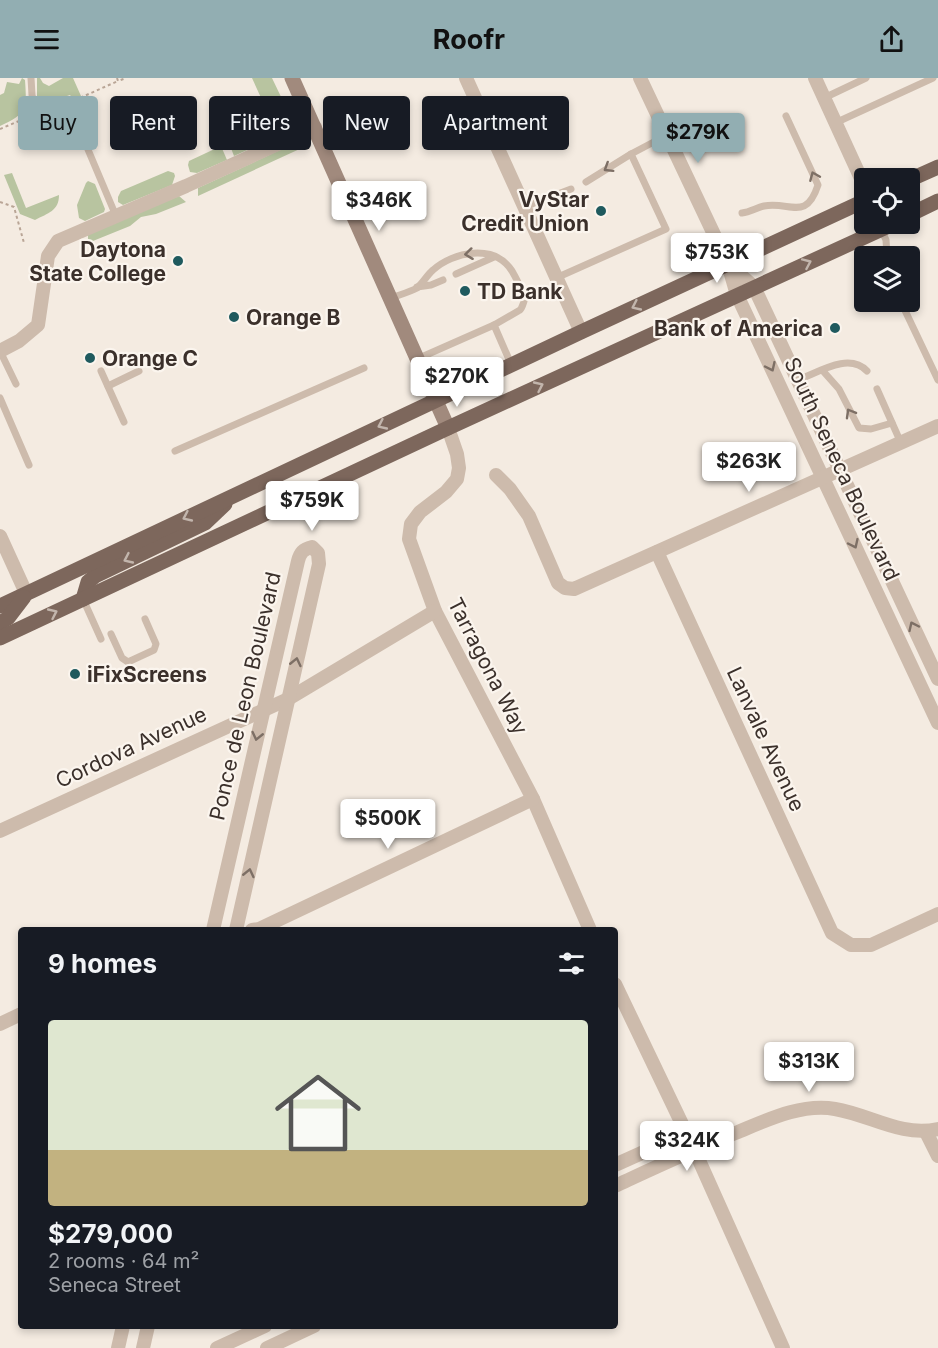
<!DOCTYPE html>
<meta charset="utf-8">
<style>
body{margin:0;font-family:Inter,sans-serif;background:#242831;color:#f1f3f6;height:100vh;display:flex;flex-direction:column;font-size:22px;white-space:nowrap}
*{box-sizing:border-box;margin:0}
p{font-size:20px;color:#9ea1a6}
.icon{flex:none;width:33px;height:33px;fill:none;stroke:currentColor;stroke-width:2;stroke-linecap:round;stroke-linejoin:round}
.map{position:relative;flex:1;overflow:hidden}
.details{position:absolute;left:18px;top:849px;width:600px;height:402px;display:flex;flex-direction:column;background:#171b24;border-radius:6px;box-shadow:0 3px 9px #0003}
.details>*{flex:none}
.hud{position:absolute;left:18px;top:18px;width:600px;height:54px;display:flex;gap:12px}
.controls{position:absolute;left:854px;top:90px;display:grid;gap:12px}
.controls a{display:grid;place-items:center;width:66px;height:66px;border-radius:6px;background:#171b24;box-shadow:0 3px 9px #0003;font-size:30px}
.price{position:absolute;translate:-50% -51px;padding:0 14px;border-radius:6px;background:#fff;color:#222;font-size:20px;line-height:39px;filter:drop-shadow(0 2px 3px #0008)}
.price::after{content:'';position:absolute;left:50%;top:36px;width:18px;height:14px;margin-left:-9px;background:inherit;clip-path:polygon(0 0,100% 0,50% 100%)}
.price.selected{background:#92aeb2;color:#111}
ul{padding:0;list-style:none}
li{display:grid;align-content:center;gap:12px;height:318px;padding:0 30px}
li+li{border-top:2px solid #363941}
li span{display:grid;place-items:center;height:186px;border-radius:6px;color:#555}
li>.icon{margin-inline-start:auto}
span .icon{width:108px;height:108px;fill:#fffc;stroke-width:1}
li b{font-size:26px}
h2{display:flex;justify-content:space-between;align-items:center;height:72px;padding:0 30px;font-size:26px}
.chip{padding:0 21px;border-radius:6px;background:#171b24;box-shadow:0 3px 9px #0003;font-size:21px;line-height:54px}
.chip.selected{background:#92aeb2;color:#111}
header{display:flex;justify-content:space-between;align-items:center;height:78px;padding:0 30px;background:#92aeb2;color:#111;font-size:27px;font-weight:700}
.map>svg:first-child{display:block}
</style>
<header><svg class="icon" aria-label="menu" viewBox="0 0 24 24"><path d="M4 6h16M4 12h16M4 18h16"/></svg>Roofr<svg class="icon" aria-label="share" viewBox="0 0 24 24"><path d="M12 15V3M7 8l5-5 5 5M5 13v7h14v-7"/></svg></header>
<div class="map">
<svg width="938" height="1270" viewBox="0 0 938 1270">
<rect width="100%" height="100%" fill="#f4ebe1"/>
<g fill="#b8c4a0">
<path d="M22 0 25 2C27 31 27 36 0 48V17L4 15 7 4 19 6Z"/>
<polygon points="37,0 40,0 43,5 49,8 63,0 73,0 81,18 73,21 70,17 64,19 67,24 54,28 55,23 50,22 49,28 46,26 42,27 37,19"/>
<polygon points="252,0 272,0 294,46 292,50 290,48 286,52 287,54 234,78 229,65 273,46"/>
<polygon points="297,65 302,66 304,69 198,118 198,110 293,66 294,68 297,67"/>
<polygon points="221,68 227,82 197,95 190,94 188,87 189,83"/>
<polygon points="168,93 174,95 175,98 172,107 123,127 118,124 118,119 121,113"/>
<path d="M12 95 26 130 59 117C59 133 48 135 35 142L20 136 4 97Z"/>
<polygon points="88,103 95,106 105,131 104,134 85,143 79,140 77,127 86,105"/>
<polygon points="179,118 186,124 156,136 141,139 130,148 88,165 88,156"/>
</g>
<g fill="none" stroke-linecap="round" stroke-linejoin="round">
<g stroke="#b9a596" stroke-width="2" stroke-dasharray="3 3" stroke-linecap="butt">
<polyline points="117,0 118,3 126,0"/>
<polyline points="64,27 118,3"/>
<polyline points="0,51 31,38"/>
<polyline points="0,124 14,129 24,165"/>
</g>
<g stroke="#cdbbac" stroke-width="7">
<polyline points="31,0 32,17 36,33 52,38 73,36 116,138"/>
<polyline points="824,20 866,0"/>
<polyline points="835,45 933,0"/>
<polyline points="586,104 631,76 667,57"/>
<polyline points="524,129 571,111"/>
<path d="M742 135C750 134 756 130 764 128 790 123 806 144 818 107L786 38"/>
<polyline points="881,151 886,162 887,178"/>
<polyline points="456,196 494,179"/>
<polyline points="556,200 666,151 631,76"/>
<polyline points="417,209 431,207 443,202"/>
<path d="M391 220C399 217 410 214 417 210 423 205 427 197 433 192 453 174 494 165 512 193 516 200 524 215 524 223 524 224 521 232 520 232L494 247 417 281"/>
<polyline points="901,224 938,302"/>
<polyline points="494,247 511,286"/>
<polyline points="0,273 16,306"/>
<polyline points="101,293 124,344"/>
<polyline points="823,293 839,311 859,350 871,351 892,345"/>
<path d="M798 302C819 294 849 274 867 293"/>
<polyline points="108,308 139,293"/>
<polyline points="877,311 901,365"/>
<polyline points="0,320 29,387"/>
<polyline points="175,373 364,290"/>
<polyline points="83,521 101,561"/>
<polyline points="111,556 122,580 128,584 154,572 156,566 145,541"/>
</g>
<g stroke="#cdbbac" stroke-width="14">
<polyline points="466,0 581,254"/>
<polyline points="640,0 728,186 737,217 938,645"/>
<polyline points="815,0 864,107"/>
<polyline points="728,186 754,209 938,601"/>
<polyline points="0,273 19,263 38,247 48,178 58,163 186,108 315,49"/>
<polyline points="448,350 457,376 459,390 457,401 446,414 420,434 411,446 409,461 435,533 533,721 590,852"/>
<polyline points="496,397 510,411 529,438 558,505 565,510 574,511 938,348"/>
<polyline points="0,458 26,515"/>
<polyline points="657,474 832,855 851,867 871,867 938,836"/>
<polyline points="0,753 288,621 435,533"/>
<path d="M213 852 298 483C300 475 303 471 312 469L318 475 319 486 236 852"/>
<polyline points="252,852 259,851 533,721"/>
<polyline points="615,906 694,1071 783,1270"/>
<polyline points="0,946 21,936"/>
<polyline points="926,1054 938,1078"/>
<polyline points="615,1087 686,1055"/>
<path d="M615 1108C656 1089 696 1070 738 1054 767 1042 802 1025 835 1031 871 1037 900 1059 938 1051"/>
<polyline points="118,1270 123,1248"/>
<polyline points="143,1270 148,1248"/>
<polyline points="217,1270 265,1248"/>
<polyline points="267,1270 314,1248"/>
</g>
<polyline stroke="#a18a7d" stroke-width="15" points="292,0 448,350"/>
<g stroke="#7d675c" stroke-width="15">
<polyline points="909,102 938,89"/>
<polyline points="909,137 938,123"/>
<polyline points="83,521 88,504 95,498 205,445 225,426"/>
<polyline points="0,528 581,254 864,123"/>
<polyline points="0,545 8,540 24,519"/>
<polyline points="0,560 448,350 893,146"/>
</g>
</g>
<defs><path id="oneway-chevron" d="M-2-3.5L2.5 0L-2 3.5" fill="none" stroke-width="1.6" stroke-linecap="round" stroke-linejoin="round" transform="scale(1.5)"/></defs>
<g stroke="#7d6f65">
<use href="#oneway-chevron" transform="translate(608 90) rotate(148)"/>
<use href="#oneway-chevron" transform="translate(814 98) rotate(-113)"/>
<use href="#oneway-chevron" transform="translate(469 176) rotate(173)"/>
<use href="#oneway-chevron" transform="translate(771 289) rotate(65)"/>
<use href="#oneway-chevron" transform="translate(850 335) rotate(-120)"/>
<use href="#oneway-chevron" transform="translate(854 466) rotate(65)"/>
<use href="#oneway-chevron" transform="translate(913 548) rotate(-115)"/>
<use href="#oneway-chevron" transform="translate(296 584) rotate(-77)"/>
<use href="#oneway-chevron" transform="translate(257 658) rotate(103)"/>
<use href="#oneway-chevron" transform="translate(249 795) rotate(-77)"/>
</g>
<g stroke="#c2b5ac">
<use href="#oneway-chevron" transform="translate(807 185) rotate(-24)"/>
<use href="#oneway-chevron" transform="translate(636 228) rotate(155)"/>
<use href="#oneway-chevron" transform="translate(539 308) rotate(-25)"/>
<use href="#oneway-chevron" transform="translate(382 347) rotate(155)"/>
<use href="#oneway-chevron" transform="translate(187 439) rotate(155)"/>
<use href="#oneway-chevron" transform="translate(128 481) rotate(155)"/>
<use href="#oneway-chevron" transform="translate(53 535) rotate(-25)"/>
</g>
<g fill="#1f5a5e" stroke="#fbf5ee" stroke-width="2">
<circle cx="601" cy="133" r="6"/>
<circle cx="178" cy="183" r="6"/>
<circle cx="465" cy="213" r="6"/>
<circle cx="234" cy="239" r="6"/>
<circle cx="835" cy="250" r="6"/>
<circle cx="90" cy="280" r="6"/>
<circle cx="75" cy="596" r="6"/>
</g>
<g text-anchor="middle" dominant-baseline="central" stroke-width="4.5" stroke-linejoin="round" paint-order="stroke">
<g font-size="21" font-weight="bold" fill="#3b302b" stroke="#fbf5ee" text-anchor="start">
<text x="589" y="121" text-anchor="end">VyStar<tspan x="589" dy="24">Credit Union</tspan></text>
<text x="166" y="171" text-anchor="end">Daytona<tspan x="166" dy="24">State College</tspan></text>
<text x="477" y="213">TD Bank</text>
<text x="246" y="239">Orange B</text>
<text x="823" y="250" text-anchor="end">Bank of America</text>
<text x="102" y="280">Orange C</text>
<text x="87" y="596">iFixScreens</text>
</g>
<g font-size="21" fill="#3b302b" stroke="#fbf5ee">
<text transform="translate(842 391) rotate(65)">South Seneca Boulevard</text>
<text transform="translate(488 588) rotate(63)">Tarragona Way</text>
<text transform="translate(245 618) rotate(-77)">Ponce de Leon Boulevard</text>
<text transform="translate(766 661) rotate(65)">Lanvale Avenue</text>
<text transform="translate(131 669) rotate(-25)">Cordova Avenue</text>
</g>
</g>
</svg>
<div class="controls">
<a><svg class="icon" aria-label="locate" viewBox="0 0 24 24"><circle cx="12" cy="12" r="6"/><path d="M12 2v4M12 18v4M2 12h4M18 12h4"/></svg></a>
<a><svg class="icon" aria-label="layers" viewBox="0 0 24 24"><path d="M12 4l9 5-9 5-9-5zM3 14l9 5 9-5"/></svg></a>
</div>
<b class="price selected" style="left:698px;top:86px">$279K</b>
<b class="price" style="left:379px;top:154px">$346K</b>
<b class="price" style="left:717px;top:206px">$753K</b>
<b class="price" style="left:457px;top:330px">$270K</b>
<b class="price" style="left:749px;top:415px">$263K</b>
<b class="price" style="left:312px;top:454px">$759K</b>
<b class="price" style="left:388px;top:772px">$500K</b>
<b class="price" style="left:809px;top:1015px">$313K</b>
<b class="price" style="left:687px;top:1094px">$324K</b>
<div class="hud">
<a class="chip selected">Buy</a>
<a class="chip">Rent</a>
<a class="chip">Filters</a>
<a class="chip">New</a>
<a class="chip">Apartment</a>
</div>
<section class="details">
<h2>9 homes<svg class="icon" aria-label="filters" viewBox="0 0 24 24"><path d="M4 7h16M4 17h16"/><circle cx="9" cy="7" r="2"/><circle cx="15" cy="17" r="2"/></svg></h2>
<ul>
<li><span style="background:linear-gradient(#dfe7d0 70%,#c2b280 0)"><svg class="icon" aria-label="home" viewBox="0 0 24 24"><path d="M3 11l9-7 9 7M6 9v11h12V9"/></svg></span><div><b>$279,000</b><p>2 rooms · 64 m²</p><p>Seneca Street</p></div></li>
</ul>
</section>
</div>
